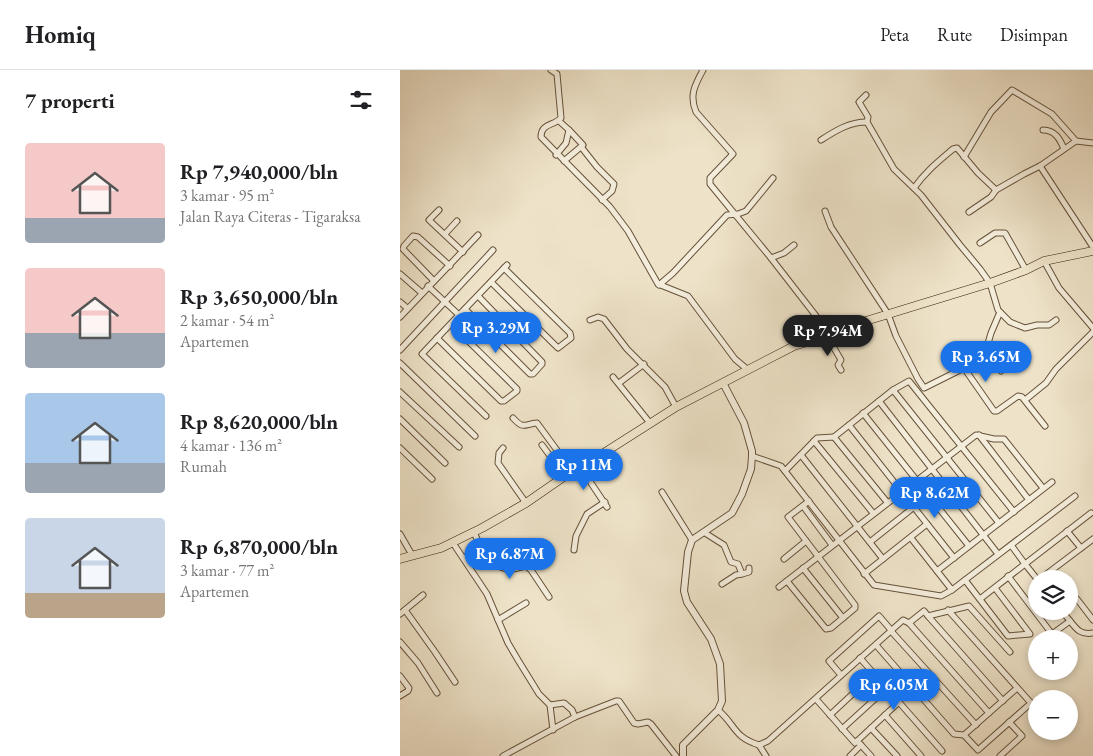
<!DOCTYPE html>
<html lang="id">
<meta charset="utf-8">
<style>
body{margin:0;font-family:"EB Garamond",serif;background:#f2f2f2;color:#202124;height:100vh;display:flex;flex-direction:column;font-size:19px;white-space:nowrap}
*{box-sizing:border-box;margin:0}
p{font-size:16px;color:#757577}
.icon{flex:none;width:28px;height:28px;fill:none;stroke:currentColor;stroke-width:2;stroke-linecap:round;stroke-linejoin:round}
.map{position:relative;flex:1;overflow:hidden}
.details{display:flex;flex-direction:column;background:#fff;width:400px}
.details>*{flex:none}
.buttons{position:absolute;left:628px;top:500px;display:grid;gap:10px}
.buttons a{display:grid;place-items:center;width:50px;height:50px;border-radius:50%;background:#fff;box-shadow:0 2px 8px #0003;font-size:25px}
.price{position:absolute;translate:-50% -42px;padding:0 11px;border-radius:18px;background:#1a73e8;color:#fff;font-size:16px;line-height:32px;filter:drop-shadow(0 1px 2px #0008)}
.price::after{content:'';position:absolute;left:50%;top:30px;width:15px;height:11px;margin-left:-8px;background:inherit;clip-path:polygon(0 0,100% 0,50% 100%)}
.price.selected{background:#222;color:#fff}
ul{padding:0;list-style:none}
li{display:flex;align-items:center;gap:15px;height:125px;padding:0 25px}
li span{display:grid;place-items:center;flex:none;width:140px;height:100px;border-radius:5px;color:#555}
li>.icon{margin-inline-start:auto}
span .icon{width:60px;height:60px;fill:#fffc;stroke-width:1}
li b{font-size:21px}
h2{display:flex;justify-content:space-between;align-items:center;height:60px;padding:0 25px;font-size:21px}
header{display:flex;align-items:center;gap:30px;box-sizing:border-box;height:70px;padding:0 25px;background:#fff;border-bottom:1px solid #e0e0e0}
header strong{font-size:24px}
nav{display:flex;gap:28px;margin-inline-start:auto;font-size:18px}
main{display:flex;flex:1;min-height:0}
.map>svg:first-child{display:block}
</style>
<header>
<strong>Homiq</strong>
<nav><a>Peta</a><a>Rute</a><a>Disimpan</a></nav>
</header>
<main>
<section class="details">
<h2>7 properti<svg class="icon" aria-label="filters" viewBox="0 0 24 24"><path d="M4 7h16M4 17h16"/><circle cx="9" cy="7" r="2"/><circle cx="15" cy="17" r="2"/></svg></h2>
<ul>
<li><span style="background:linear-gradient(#f6c9c9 75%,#9aa5b1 0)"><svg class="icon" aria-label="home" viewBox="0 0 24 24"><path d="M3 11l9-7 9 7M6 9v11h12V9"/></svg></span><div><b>Rp 7,940,000/bln</b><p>3 kamar · 95 m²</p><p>Jalan Raya Citeras - Tigaraksa</p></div></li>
<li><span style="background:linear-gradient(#f6c9c9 65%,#9aa5b1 0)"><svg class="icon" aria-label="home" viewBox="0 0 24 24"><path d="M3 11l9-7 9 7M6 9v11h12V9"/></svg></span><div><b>Rp 3,650,000/bln</b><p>2 kamar · 54 m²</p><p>Apartemen</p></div></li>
<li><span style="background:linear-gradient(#a9c7e8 70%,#9aa5b1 0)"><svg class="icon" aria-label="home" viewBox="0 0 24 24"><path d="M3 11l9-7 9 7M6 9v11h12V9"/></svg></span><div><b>Rp 8,620,000/bln</b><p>4 kamar · 136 m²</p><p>Rumah</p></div></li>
<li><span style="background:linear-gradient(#c9d6e8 75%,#b9a48a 0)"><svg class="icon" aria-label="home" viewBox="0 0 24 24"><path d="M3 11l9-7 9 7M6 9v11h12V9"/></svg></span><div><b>Rp 6,870,000/bln</b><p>3 kamar · 77 m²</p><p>Apartemen</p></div></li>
</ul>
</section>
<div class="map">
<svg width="693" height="686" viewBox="0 0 693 686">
<rect width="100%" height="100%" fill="#eee3c9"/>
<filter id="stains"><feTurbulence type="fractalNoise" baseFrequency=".004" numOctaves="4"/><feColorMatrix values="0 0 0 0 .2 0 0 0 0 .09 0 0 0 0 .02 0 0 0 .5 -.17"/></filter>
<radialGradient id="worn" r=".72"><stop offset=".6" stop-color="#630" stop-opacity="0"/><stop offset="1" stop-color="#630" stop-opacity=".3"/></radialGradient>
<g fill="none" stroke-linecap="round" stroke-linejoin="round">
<g stroke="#66523a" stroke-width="7">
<g id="minor">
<path d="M151 0 157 4 161 48C154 56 141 53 141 67L210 137 228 161 258 214 288 226 335 289 348 300"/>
<path d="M303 0C295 15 289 25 296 42L333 84 310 108V114L371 188 430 264"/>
<polyline points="466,25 459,32 468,47 467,52"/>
<path d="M643 60C655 60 660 69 664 79"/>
<path d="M421 70C435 61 449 52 467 52L494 99 521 125 560 175 580 199 590 213 598 240 610 252 625 258 637 255H649L656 250"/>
<polyline points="182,78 197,97 214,114 212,121 202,130"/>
<polyline points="156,85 166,73 169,60 159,51"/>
<polyline points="564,87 591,42 612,20 652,44 676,71"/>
<polyline points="164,91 183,75 169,60"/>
<polyline points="640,96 693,177"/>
<path d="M514 118C525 102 539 91 553 79L557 78 578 103 596 120"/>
<polyline points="39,140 29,150 63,182"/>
<polyline points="425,141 431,157 488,244 496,266 518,309 524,318 564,298 585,284 591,263 600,242"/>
<polyline points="569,142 591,127 596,120 624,104 640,96 676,71 693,73"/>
<polyline points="45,164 57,151"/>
<polyline points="580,173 595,163 605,163 626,200"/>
<polyline points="371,188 384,183 394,175"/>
<polyline points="644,191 659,218 693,258"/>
<polyline points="0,204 22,223"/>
<polyline points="34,211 3,179 4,176 13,166 18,167 50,196"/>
<polyline points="91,212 158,278 171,268 170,263 104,198"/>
<polyline points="259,215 273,203 327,145 338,144 346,141 373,108"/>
<polyline points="28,216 59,245 107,195"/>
<polyline points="0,232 7,238"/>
<polyline points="65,239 130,304 133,304 142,294 142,292 78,226"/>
<polyline points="59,245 22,284 86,346"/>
<polyline points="0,247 78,165"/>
<polyline points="190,250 198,247 204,249 227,279 265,317 276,337"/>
<polyline points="427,266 441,290 438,295 441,300"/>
<polyline points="37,268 101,331 104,331 117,321 117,319 51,254"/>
<polyline points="0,280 93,180"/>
<polyline points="586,283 601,301"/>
<polyline points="0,293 75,366"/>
<polyline points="564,298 594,341 597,341 618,326 622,327 645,356"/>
<polyline points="213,307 250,353"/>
<polyline points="219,313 244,294"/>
<polyline points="493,320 599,453"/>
<polyline points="0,322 59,377"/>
<polyline points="625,330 646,313 656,299 693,262"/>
<polyline points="479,331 598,484"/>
<polyline points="463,343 569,476"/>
<path d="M113 348C124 360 124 354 137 353L173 402"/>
<polyline points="0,349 45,393"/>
<polyline points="449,355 554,488"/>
<polyline points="579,365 629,430"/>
<polyline points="434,367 493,320 509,311 614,442"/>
<polyline points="414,371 473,443"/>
<polyline points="142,375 165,406"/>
<polyline points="0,378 32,409"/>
<polyline points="103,378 99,383 98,393 126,433"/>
<polyline points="181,385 188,393"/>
<polyline points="401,385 483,489"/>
<polyline points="352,386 381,396 474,515 541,526 552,520 511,468"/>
<polyline points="183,396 191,413 207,437"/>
<polyline points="385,401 417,368 434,367 487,432"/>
<polyline points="262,422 292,470"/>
<polyline points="403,436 432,475"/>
<polyline points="667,461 681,478"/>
<polyline points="74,462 80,476 95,495"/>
<polyline points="305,463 324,475 331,492 338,494 342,504 336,505 322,514"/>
<polyline points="0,464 12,485"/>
<polyline points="470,472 514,437"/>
<polyline points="53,473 87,524 108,573 118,590 139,624 150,635 153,660"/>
<polyline points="611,475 625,494 691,443"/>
<polyline points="174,480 176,466 187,444 205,432"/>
<polyline points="64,488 75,481 83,491 109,500 126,496 131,500 149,527"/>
<polyline points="384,489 406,471"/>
<polyline points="403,498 443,548"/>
<polyline points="537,501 652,412"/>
<polyline points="342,504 349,502 349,498"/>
<polyline points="464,504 527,454"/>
<polyline points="608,506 652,564 670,551 662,541"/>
<polyline points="640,509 693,469"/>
<polyline points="565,510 675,426"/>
<polyline points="387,511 426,559 431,558 455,538 455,535 388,447 409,431"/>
<polyline points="379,517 576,365 594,369 604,369 643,418"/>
<polyline points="552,520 565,510 608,566 630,564 595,518"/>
<polyline points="580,529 625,494 637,509"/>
<polyline points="677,529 693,550"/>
<polyline points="5,540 35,582 55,612"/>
<polyline points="548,540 631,633 578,680 564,665 617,618"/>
<polyline points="0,544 23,525"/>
<polyline points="528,546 603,631"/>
<polyline points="98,550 126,533"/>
<path d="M670 551C677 560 681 565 693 563"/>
<polyline points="509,553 524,541 528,546 569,536 610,582"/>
<polyline points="491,561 576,655"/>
<polyline points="0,572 18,593 37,623"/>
<polyline points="476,575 554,664 564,665"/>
<polyline points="460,588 542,681"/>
<polyline points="441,605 429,591 479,546 491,560"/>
<polyline points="0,606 9,618 8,621 0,626"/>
<polyline points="416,629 455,673 499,632"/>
<path d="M318 640C336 655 333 667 359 675L368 671 503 550 509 553 589 643"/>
<polyline points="430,645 474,604"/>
<polyline points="485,645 521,686"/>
<polyline points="175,647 216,631 219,631 234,653 238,654 248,652 251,654 276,686"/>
<polyline points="471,658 497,686"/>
<polyline points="442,659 487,618"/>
<polyline points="359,675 366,686"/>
<polyline points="461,675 471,686"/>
<polyline points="103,686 175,647 172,640 164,633 150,635"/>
<polyline points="450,686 461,675 457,671"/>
<polyline points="600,686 622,666 609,652"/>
</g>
</g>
<g stroke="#66523a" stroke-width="8">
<polyline id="tertiary" points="283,686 283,675 318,640 322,631 320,594 311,569 287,532 284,521 288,482 292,470 332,443 342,424 351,399 352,386 352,381 344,353 323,313"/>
</g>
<g stroke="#38210b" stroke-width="9">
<polyline id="primary" points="0,489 41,478 82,458 126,433 165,406 188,393 276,337 394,276 427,266 456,254 590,213 626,200 644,191 693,181"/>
</g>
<use href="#minor" stroke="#f4eddc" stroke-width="5"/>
<use href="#tertiary" stroke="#f4eddc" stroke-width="6"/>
<use href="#primary" stroke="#eee3c9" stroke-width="8"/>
</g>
<rect width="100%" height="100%" filter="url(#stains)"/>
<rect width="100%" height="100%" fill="url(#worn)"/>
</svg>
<div class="buttons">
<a><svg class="icon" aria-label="layers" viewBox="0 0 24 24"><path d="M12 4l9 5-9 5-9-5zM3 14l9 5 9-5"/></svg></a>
<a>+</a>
<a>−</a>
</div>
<b class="price" style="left:96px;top:284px">Rp 3.29M</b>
<b class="price selected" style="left:428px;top:287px">Rp 7.94M</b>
<b class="price" style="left:586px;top:313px">Rp 3.65M</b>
<b class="price" style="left:184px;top:421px">Rp 11M</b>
<b class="price" style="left:535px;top:449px">Rp 8.62M</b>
<b class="price" style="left:110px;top:510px">Rp 6.87M</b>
<b class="price" style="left:494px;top:641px">Rp 6.05M</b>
</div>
</main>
